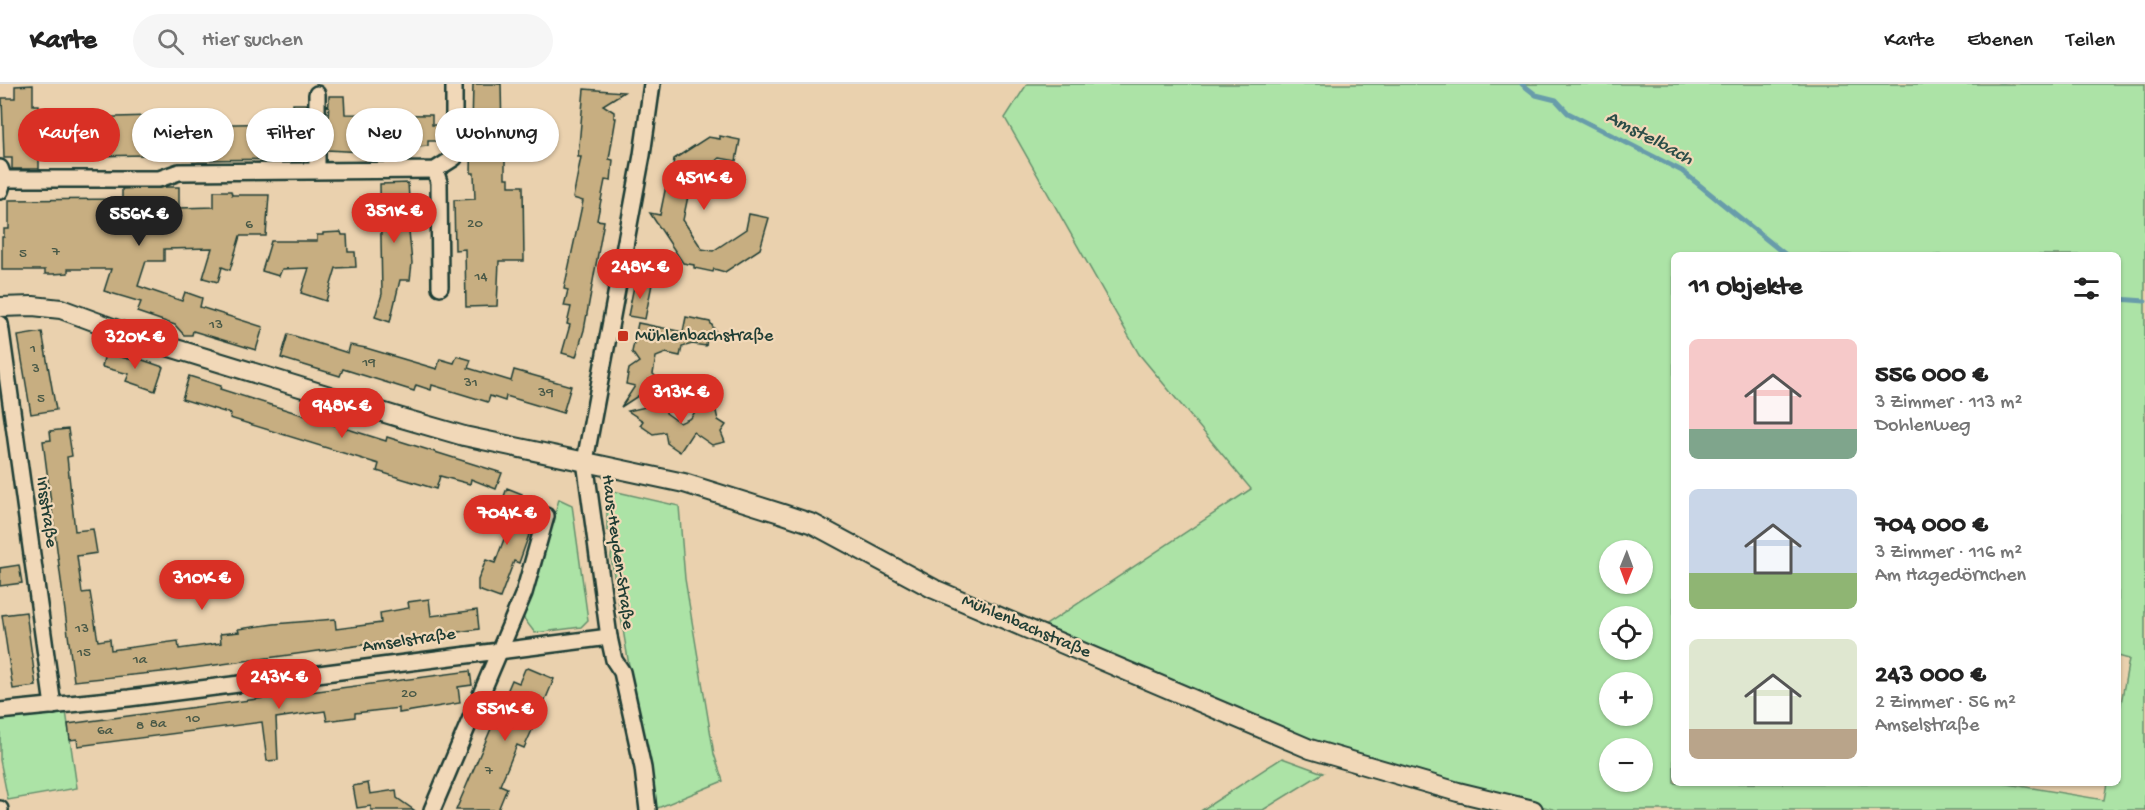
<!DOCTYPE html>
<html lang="de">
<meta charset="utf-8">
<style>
body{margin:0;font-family:"Gochi Hand",sans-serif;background:#f6f6f6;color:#222;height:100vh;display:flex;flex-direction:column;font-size:22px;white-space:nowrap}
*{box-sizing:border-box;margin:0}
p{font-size:20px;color:#767676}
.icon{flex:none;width:33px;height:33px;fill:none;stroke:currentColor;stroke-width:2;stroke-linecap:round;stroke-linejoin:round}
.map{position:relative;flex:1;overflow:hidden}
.side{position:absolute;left:1671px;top:168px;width:450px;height:534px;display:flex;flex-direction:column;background:#fff;border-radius:9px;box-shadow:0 2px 4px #0004}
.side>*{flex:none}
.hud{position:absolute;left:18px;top:24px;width:570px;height:54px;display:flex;gap:12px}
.needle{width:39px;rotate:181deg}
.fabs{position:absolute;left:1599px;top:456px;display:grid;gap:12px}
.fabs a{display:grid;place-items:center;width:54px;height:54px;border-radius:50%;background:#fff;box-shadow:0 2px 4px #0004;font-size:30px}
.price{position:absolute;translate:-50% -51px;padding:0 14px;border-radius:21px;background:#d93025;color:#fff;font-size:20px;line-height:39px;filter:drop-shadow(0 2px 3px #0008)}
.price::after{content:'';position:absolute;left:50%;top:36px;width:18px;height:14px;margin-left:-9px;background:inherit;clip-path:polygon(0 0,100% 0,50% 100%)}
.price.current{background:#222;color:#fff}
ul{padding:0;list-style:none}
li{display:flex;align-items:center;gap:18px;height:150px;padding:0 18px}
li span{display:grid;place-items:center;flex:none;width:168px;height:120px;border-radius:9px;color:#555}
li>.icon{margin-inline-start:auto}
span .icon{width:72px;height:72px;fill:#fffc;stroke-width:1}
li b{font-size:26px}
h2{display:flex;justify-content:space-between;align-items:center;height:72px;padding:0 18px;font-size:26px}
.pill{padding:0 21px;border-radius:27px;background:#fff;box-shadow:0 2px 4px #0004;font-size:21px;line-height:54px}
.pill.current{background:#d93025;color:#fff}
header{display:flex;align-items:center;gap:36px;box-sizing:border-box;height:84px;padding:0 30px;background:#fff;border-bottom:2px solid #e0e0e0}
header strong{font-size:28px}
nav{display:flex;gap:33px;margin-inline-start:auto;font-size:21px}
.search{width:420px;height:54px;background:#f6f6f6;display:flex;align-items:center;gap:15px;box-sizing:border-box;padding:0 21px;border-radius:33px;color:#767676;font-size:22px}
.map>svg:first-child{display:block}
</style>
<header>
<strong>Karte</strong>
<div class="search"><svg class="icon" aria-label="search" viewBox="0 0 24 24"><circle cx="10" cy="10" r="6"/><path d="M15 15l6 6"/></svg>Hier suchen</div>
<nav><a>Karte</a><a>Ebenen</a><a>Teilen</a></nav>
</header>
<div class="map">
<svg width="2145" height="726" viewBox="0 0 2145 726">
<rect width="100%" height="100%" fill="#ead1ae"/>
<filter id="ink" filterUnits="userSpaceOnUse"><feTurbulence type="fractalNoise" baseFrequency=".0167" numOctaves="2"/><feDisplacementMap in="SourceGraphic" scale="12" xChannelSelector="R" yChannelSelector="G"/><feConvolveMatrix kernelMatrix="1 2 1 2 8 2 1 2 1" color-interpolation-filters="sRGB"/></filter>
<g filter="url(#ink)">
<g fill="#ace3a6" stroke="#66906d" stroke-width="1.5" fill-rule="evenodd">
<path d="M1027 0H2145V726H1556L1359 675 1301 655 1044 542 1251 405 1139 270 1005 34ZM1674 171H2118V572L2129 575 2118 636V699H2107L2104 716 2002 699H1674ZM1610 466H1642V500H1610ZM1610 532H1642V566H1610ZM1610 598H1642V632H1610ZM1610 664H1642V698H1610Z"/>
<polygon points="613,407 679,422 685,495 714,670 723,697 653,726 611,473 615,449 607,446 607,414"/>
<polygon points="559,415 572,421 588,536 581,543 535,549 522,532 538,494"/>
<polygon points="66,627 77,704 8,716 0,676 0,636"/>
<polygon points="1282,674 1323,689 1263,726 1202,726"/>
</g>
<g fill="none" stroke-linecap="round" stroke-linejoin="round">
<g stroke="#679caa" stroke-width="5">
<polyline points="1522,0 1536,11 1556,16 1568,29 1682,87 1786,171"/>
<polyline points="2118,215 2145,217"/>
</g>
</g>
<g fill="#c7ae81" stroke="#1f3d34" stroke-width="1.5">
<polygon points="473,0 501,0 502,49 508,49 509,65 505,65 505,94 509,94 509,102 523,102 524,177 499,177 497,222 466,223 465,165 455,166 454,116 475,115 474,89 471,89"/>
<polygon points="33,1 33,21 39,21 41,32 41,58 86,57 85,34 182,31 182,41 294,39 293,20 307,20 307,67 294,67 294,75 198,76 198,70 39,73 39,85 12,85 12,74 4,74 2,14 15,14 15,2"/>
<polygon points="584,5 624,8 603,21 614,28 614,34 616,34 609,75 613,76 611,97 605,96 597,136 604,137 584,246 576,273 562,269 570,241 567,240 571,223 564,222 568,206 564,205 583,117 573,114 581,73 578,73"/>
<polygon points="329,12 344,12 345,30 432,31 432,41 440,41 440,57 428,57 428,62 382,66 382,69 327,66"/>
<polygon points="720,52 740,56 736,77 720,74 692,93 683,136 702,165 713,167 746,145 749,130 769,134 760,165 725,188 714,185 713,188 694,184 694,181 683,179 650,129 660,131 669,87 672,88 674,75 708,53 720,55"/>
<polygon points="408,99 409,114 411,116 409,147 412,179 410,196 400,196 390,238 375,233 382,210 380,100"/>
<polygon points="166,103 179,103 179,124 214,123 214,107 231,107 232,111 269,111 266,152 240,152 230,186 222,183 218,198 203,194 212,164 164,165 164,177 146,177 138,202 182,217 185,208 202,214 200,223 263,243 256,266 193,247 192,251 184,251 175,241 137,228 141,218 104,207 111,185 68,185 68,189 53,190 45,190 45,186 2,186 2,153 4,153 4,145 9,145 9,116 122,115 122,105"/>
<polygon points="341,148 342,151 347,151 348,168 355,168 356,183 336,184 326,217 301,209 309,184 282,185 279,192 262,187 271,157 317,157 317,151 323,151 323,149"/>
<polygon points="635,197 652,200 645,235 628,232"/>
<polygon points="686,233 710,238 717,250 707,254 706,262 692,260 682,263 680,272 666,269 656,273 653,290 661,297 621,323 635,302 626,300 629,285 639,278 632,268 638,239 683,248"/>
<polygon points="42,248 56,326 31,330 18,252"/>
<polygon points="288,250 348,269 350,261 366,264 437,285 440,275 454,279 457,272 471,276 468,284 511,297 514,286 571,302 563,329 506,312 505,317 490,312 488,318 432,301 431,306 416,301 414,307 343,285 340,292 281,274"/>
<polygon points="105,269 133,276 134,273 163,283 155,307 126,297 129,290 102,283"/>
<polygon points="189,292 221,302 220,305 287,326 386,357 387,353 502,389 496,405 471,395 470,400 440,392 436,405 377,387 379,380 230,334 231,330 182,315"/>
<polygon points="667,318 666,329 680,339 691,334 698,323 706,328 715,323 718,336 726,341 721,348 725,358 712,361 693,348 680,368 667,359 665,348 653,350 640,341 643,337 628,327"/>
<polygon points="68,345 72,372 67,373 75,447 93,445 97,469 77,472 82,509 90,508 98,557 110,555 111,566 178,557 179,565 221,559 220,550 239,548 238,545 274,540 335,535 336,545 381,539 380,529 409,524 408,518 429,515 431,532 477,526 479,545 171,587 74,597 43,357 51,356 50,347"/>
<polygon points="507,404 522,410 515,426 535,434 519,479 514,477 500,514 478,506 478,496 486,476 495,479 509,442 503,440 505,435 497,432"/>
<polygon points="19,481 22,499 0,502 0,484"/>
<polygon points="26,528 36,602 13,605 2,531"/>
<polygon points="528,584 554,595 544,619 539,617 528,642 533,644 524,664 517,661 507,685 500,701 507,704 498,726 456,726 512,596 519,599 525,585"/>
<polygon points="470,587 472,601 458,603 460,619 399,629 399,624 355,629 355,633 327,637 325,627 276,634 278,676 267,677 262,638 78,662 77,655 70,656 68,640 75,639"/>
<polygon points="368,699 370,710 396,706 397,714 414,726 371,726 371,722 357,724 353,702"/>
</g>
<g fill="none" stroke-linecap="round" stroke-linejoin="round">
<g stroke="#1f3d34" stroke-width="20">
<g id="minor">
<polyline points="317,10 317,86"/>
<polyline points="0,84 4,95 0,107"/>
<polyline points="435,86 439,98 440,203"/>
<polyline points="4,95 159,95 179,88 435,86 454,74 454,0"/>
<polyline points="0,240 53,622"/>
<polyline points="0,627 129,614 609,553"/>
<polyline points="0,725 0,726"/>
<polyline points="432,726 524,509 546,432"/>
<polyline points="648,726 643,684 622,588 614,576 609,553 585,377 642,71 652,0"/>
</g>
</g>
<g stroke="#1f3d34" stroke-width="22">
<polyline id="tertiary" points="0,223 33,222 61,225 137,253 398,333 464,352 684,399 783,430 813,440 934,505 1310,665 1458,708 1533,726"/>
</g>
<use href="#minor" stroke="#f1d8b8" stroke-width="15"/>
<use href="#tertiary" stroke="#f1d8b8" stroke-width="18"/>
</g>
</g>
<rect fill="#c8321e" stroke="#f1d8b8" stroke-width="2" x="617" y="246" width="12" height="12" rx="3"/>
<g text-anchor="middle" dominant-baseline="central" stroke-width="4.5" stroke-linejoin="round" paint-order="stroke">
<g font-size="15" fill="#495947">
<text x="475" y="140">20</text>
<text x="249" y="141">6</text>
<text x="56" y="168">7</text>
<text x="23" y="170">5</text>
<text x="481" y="193">14</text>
<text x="216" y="241">13</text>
<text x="33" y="265">1</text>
<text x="369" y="279">19</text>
<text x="36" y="285">3</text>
<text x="471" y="299">31</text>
<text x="546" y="309">39</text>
<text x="41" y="315">5</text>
<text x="82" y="545">13</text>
<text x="84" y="569">15</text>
<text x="140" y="576">1a</text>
<text x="409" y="610">20</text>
<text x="193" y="635">10</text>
<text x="158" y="640">8a</text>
<text x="140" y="642">8</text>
<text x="105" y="647">6a</text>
<text x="489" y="687">7</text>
</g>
<g font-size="18" fill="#1f3d34" stroke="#f1d8b8" text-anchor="start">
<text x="635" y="252">Mühlenbachstraße</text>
</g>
<g font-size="18" fill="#1f3d34" stroke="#f1d8b8">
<text transform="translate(46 428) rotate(82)">Irisstraße</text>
<text transform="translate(617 468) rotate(82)">Haus-Heyden-Straße</text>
<text transform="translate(1026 543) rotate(23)">Mühlenbachstraße</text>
<text transform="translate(409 557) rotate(-8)">Amselstraße</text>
</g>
<g font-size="20" font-style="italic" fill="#2b4d48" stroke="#f1d8b8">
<text transform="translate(1649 55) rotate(28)">Amstelbach</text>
</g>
</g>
</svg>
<div class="fabs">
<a><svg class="needle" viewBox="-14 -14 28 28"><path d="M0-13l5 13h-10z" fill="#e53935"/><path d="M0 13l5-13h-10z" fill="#767676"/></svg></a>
<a><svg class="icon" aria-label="locate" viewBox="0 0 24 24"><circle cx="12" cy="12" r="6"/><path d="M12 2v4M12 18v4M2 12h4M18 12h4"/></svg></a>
<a>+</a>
<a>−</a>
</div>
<b class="price" style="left:704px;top:127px">451K €</b>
<b class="price" style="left:394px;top:160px">351K €</b>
<b class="price current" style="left:139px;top:163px">556K €</b>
<b class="price" style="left:640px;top:216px">248K €</b>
<b class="price" style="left:135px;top:286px">320K €</b>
<b class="price" style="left:681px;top:341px">313K €</b>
<b class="price" style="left:342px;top:355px">948K €</b>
<b class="price" style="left:507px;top:462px">704K €</b>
<b class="price" style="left:202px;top:527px">310K €</b>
<b class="price" style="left:279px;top:626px">243K €</b>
<b class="price" style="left:505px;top:658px">551K €</b>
<div class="hud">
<a class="pill current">Kaufen</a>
<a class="pill">Mieten</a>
<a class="pill">Filter</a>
<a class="pill">Neu</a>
<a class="pill">Wohnung</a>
</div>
<section class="side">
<h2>11 Objekte<svg class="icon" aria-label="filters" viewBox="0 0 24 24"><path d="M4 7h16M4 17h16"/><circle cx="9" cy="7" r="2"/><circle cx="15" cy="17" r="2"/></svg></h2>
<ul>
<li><span style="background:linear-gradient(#f6c9c9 75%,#7fa58c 0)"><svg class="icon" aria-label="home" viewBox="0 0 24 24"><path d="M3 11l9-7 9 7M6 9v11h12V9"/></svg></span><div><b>556 000 €</b><p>3 Zimmer · 113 m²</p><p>Dohlenweg</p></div></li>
<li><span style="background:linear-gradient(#c9d6e8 70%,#8fb573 0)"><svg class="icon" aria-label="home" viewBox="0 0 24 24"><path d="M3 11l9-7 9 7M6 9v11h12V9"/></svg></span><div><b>704 000 €</b><p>3 Zimmer · 116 m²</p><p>Am Hagedörnchen</p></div></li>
<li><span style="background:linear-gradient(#dfe7d0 75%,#b9a48a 0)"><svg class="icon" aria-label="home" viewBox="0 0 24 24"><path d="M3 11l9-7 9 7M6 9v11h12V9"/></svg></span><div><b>243 000 €</b><p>2 Zimmer · 56 m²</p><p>Amselstraße</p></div></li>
</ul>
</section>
</div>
